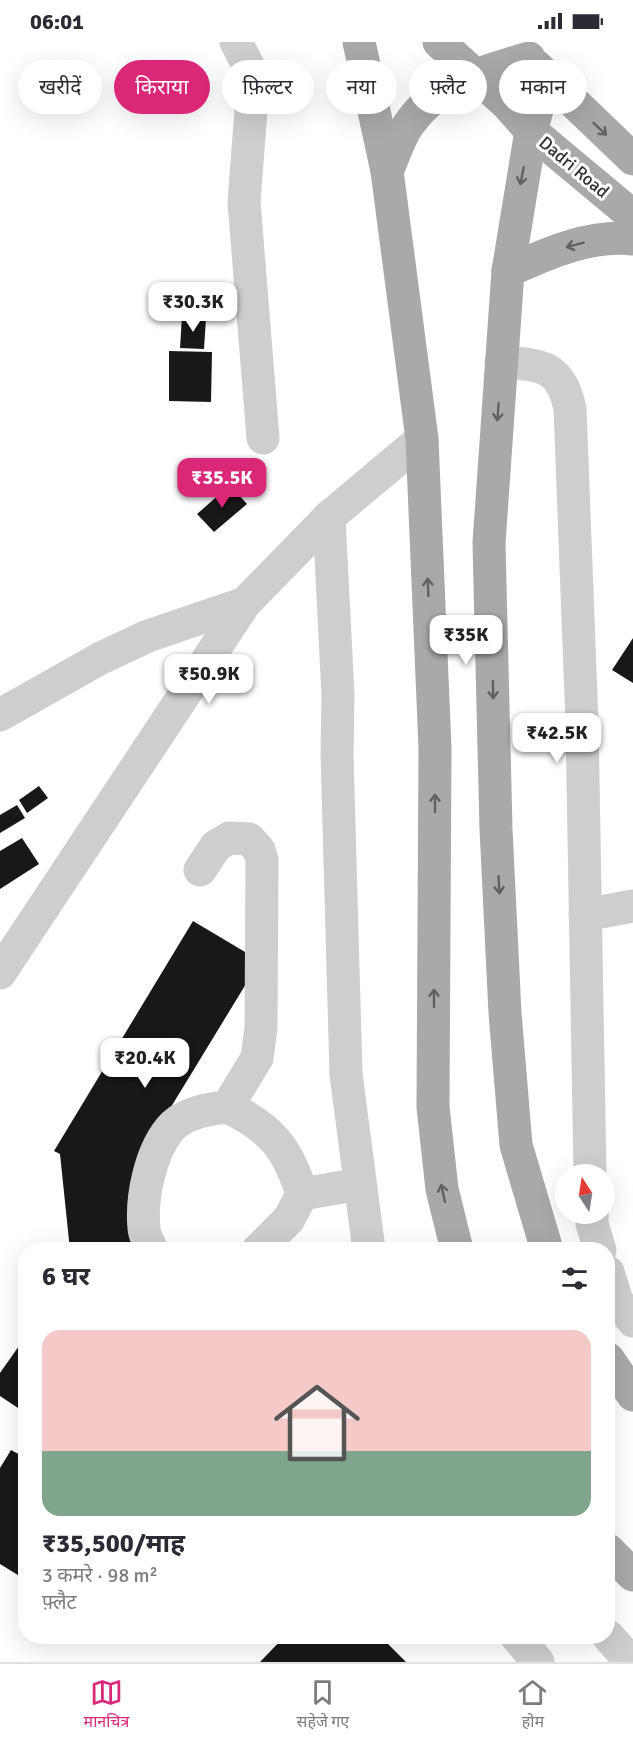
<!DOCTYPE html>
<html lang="hi">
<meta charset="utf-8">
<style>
body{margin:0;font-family:Signika,"Noto Sans Devanagari",sans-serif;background:#f2f2f3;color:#2b2b33;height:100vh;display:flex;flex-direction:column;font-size:22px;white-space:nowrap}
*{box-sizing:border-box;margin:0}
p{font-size:20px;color:#7c7c81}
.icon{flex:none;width:33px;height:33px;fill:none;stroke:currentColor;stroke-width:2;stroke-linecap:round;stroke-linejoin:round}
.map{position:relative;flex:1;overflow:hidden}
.panel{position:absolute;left:18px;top:1200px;width:597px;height:402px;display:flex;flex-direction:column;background:#fff;border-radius:24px;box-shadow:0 6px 24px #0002}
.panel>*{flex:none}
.banner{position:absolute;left:18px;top:18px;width:597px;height:54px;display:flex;gap:12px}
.needle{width:39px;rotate:348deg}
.fabs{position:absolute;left:555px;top:1122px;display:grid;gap:12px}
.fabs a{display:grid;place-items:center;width:60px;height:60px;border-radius:50%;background:#fff;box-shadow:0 6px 24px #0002;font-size:30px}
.price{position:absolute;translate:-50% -51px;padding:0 14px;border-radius:12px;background:#fff;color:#222;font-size:20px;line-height:39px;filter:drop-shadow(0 2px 3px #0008)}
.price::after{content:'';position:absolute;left:50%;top:36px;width:18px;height:14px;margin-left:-9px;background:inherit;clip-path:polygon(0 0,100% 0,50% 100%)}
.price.current{background:#db2777;color:#fff}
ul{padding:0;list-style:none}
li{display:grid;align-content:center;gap:12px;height:318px;padding:0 24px}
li+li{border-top:2px solid #e1e1e2}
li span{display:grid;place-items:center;height:186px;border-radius:18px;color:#555}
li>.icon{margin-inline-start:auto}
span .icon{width:108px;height:108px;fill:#fffc;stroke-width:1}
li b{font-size:26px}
h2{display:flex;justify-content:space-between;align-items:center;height:72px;padding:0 24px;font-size:26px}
.tag{padding:0 21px;border-radius:27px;background:#fff;box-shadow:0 6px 24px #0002;font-size:21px;line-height:54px}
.tag.current{background:#db2777;color:#fff}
.status{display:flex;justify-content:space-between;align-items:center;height:42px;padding:0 30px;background:#fff;direction:ltr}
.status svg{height:16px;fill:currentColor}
.dock{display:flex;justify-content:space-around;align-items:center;height:84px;border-top:2px solid #e1e1e2;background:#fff;font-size:16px;color:#7c7c81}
.dock a{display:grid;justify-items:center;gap:3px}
.dock .current{color:#db2777}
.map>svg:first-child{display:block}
</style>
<div class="status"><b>06:01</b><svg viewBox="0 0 49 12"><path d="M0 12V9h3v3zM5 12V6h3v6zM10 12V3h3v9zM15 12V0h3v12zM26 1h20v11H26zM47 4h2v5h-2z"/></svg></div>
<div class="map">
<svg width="633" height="1620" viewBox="0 0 633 1620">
<rect width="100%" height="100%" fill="#fff"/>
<g fill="#181818">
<polygon points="182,274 206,276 204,307 180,306"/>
<polygon points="169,309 212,310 211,360 169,359"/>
<polygon points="230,443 247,462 214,490 197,472"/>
<polygon points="633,596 633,641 612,628"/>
<polygon points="39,744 48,756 27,771 19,758"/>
<polygon points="17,763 25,776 0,791 0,773"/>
<polygon points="22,796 39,822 0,847 0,809"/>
<polygon points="193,879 260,919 135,1124 145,1208 70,1208 60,1112 54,1109"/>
<polygon points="26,1294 26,1368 24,1370 0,1354 0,1331"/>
<polygon points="11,1408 26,1416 26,1538 0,1522 0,1426"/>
<polygon points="285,1594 326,1594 331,1599 335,1594 380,1594 406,1620 260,1620"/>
</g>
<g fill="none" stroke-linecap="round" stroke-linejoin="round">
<g stroke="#cecece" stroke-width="33">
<polyline points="236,0 250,27 251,68 244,160 263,396"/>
<path d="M501 320C542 323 561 323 570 367L582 681 590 1132"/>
<polyline points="329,475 338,653 337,712 346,1032 369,1208"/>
<polyline points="0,673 101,616 148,594 245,561"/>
<polyline points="585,873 633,864"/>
<polyline points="0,931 245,561 329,475 422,397"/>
<path d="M227 1065C271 1085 288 1107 302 1152"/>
<polyline points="592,1172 592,1182 600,1208"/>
<path d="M152 1208C149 1201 144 1193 144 1186 141 1156 150 1112 169 1088 182 1071 207 1067 227 1065L257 1016 261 986 262 818 259 808 249 797 229 796 216 804 200 828"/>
<polyline points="258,1208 289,1177 302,1152 360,1142"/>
<polyline points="608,1230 617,1259 633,1279"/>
<polyline points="516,1594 538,1620"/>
<polyline points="608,1594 631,1620"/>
</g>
<g stroke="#a9a9a9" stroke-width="33">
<polyline points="359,0 387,129 422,397 435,706 433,1065 442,1147 457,1208"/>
<polyline points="439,0 507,62 531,89 633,174"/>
<polyline points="535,23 633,117"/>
<polyline points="546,37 531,89 508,229 489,501 496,787 505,971 516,1103 547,1208"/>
<path d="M387 129C394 114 399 96 409 82 438 40 483 30 529 16"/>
<path d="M508 229C546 212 589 192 633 197"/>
<polyline points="608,1317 633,1353"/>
<polyline points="608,1508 633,1533"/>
</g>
</g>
<defs><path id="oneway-shaft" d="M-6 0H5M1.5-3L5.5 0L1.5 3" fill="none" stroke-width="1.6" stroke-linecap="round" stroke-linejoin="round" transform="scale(1.5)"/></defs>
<g stroke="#616161">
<use href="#oneway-shaft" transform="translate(600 87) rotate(43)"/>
<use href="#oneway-shaft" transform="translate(522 134) rotate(101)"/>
<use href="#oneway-shaft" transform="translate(575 203) rotate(165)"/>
<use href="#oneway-shaft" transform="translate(498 370) rotate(94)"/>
<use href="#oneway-shaft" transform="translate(428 545) rotate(-92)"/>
<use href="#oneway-shaft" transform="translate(493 648) rotate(89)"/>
<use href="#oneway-shaft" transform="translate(435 761) rotate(-90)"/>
<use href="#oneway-shaft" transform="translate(499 843) rotate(87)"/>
<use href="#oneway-shaft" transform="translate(434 956) rotate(-90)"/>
<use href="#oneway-shaft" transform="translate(443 1151) rotate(-102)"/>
</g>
<g text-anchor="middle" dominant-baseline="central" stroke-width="6" stroke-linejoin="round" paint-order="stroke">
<g font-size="18" fill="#313131" stroke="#fff">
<text transform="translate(574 125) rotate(40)">Dadri Road</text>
</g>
</g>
</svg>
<div class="fabs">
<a><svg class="needle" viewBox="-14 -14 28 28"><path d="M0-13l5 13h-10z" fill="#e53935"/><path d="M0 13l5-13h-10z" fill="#7c7c81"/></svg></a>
</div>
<b class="price" style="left:193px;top:291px">₹30.3K</b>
<b class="price current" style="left:222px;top:467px">₹35.5K</b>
<b class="price" style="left:466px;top:624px">₹35K</b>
<b class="price" style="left:209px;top:663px">₹50.9K</b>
<b class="price" style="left:557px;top:722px">₹42.5K</b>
<b class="price" style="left:145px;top:1047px">₹20.4K</b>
<div class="banner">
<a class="tag">खरीदें</a>
<a class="tag current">किराया</a>
<a class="tag">फ़िल्टर</a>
<a class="tag">नया</a>
<a class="tag">फ़्लैट</a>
<a class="tag">मकान</a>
</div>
<section class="panel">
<h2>6 घर<svg class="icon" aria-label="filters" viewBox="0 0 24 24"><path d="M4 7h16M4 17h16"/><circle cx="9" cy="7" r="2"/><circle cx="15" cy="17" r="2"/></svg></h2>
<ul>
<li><span style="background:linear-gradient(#f6c9c9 65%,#7fa58c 0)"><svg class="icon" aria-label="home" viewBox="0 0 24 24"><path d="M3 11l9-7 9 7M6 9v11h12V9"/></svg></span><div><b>₹35,500/माह</b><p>3 कमरे · 98 m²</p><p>फ़्लैट</p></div></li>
</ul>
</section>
</div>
<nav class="dock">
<a class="current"><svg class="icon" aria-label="map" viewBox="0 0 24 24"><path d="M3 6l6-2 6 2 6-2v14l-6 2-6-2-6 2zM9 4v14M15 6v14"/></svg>मानचित्र</a>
<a><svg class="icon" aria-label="saved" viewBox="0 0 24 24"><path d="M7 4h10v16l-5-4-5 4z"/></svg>सहेजे गए</a>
<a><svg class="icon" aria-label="home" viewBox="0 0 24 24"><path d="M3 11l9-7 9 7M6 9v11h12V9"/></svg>होम</a>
</nav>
